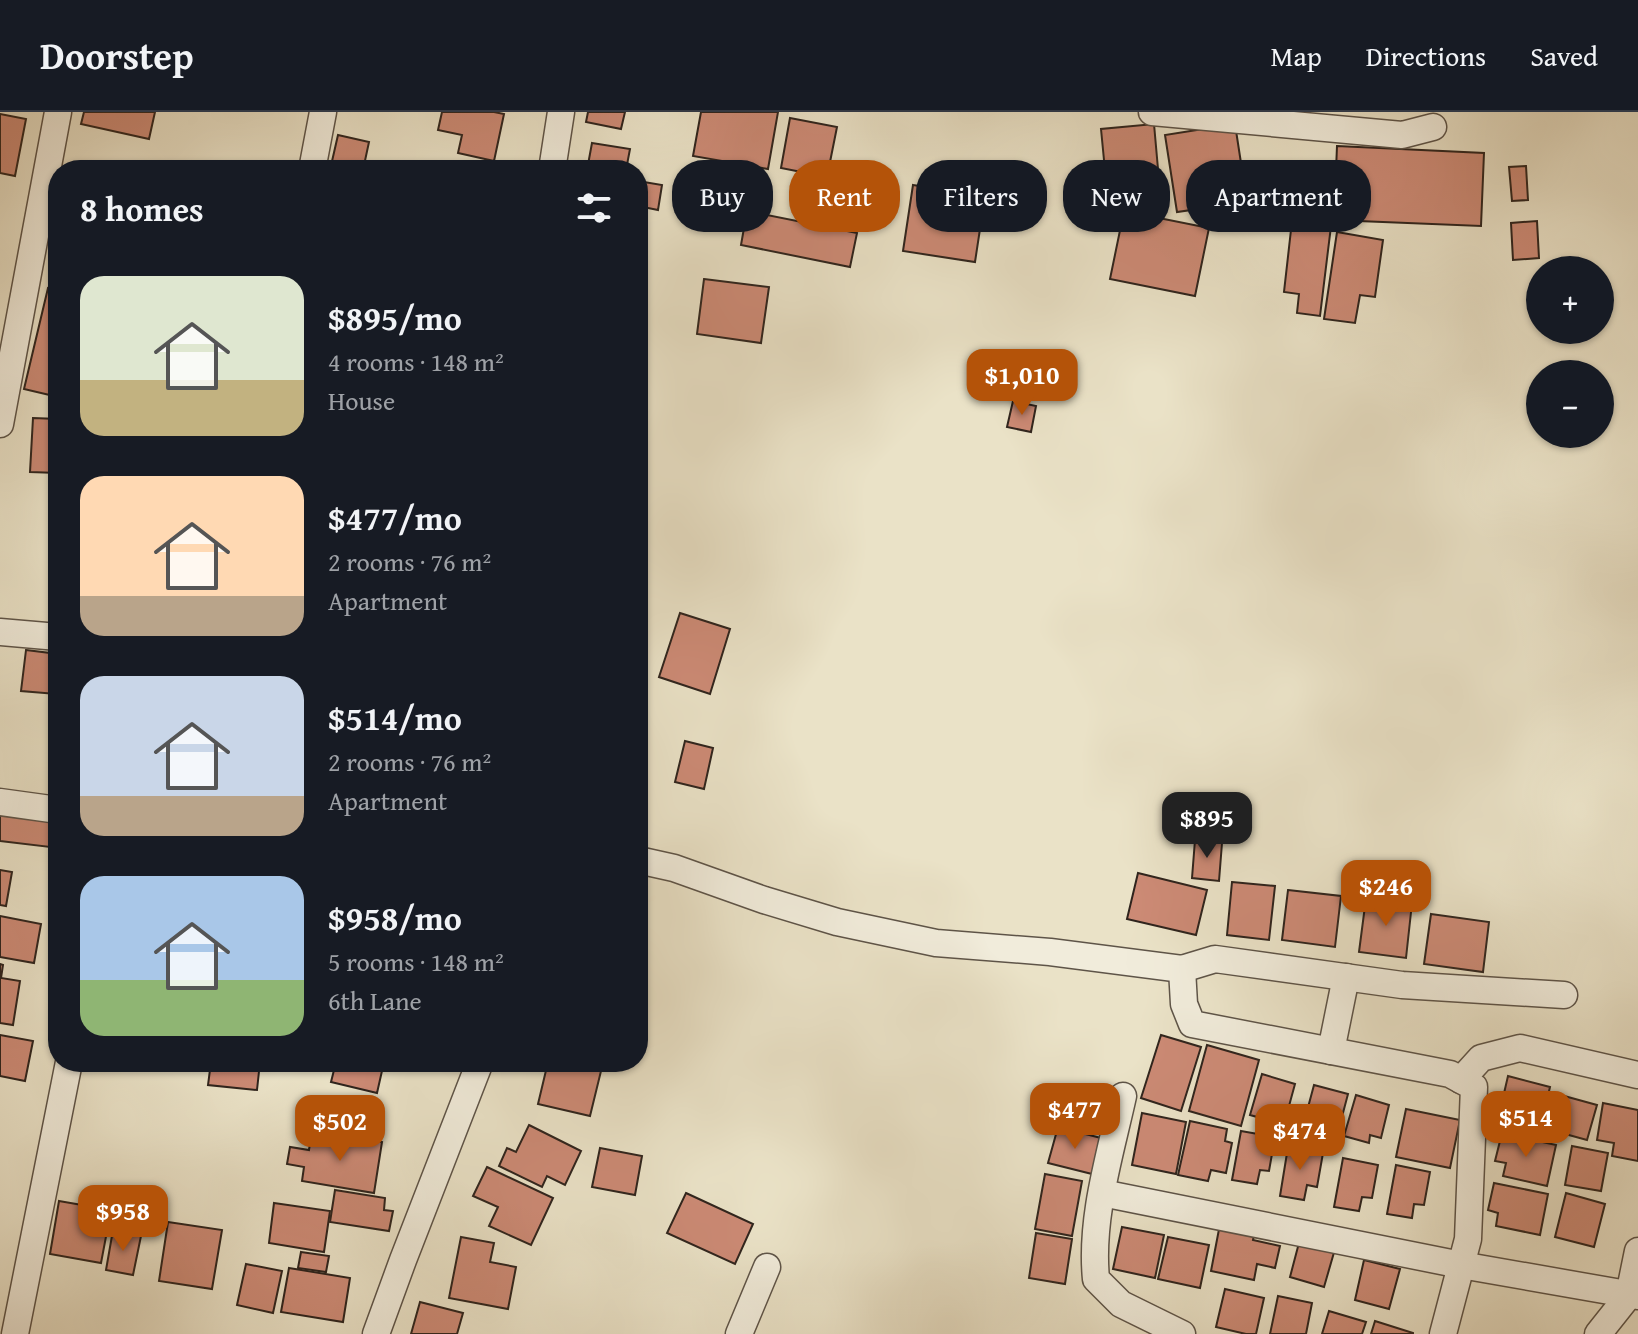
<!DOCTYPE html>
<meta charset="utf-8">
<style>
body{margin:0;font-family:"Gentium Book Plus",serif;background:#242831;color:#f1f3f6;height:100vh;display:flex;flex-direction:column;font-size:30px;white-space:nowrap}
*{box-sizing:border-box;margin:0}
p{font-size:26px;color:#9ea1a6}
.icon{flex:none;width:44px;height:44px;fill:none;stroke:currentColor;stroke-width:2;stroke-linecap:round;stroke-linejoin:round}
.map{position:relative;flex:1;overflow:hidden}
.drawer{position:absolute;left:48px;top:48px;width:600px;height:912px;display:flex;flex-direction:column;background:#171b24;border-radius:32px;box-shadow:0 2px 6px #0004}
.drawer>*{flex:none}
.hud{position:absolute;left:672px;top:48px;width:760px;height:72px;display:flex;gap:16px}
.fabs{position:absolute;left:1526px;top:144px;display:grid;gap:16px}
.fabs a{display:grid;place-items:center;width:88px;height:88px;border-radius:50%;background:#171b24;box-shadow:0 2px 6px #0004;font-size:40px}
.price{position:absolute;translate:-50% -68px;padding:0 18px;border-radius:16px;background:#b45309;color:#fff;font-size:26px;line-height:52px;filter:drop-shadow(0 2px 4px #0008)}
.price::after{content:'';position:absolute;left:50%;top:48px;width:24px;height:18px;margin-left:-12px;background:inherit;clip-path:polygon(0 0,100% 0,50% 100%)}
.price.current{background:#222;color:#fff}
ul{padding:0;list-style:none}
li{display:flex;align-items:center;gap:24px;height:200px;padding:0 32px}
li span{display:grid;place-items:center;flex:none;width:224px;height:160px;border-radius:24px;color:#555}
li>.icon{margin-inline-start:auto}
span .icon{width:96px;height:96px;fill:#fffc;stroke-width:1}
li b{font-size:34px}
h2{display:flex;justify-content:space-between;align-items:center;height:96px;padding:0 32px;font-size:34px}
.pill{padding:0 28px;border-radius:32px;background:#171b24;box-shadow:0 2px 6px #0004;font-size:28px;line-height:72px}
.pill.current{background:#b45309;color:#fff}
header{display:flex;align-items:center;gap:48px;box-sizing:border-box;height:112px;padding:0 40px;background:#171b24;border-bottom:2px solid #363941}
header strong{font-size:38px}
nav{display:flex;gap:44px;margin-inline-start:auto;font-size:28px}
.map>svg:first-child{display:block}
</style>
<header>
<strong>Doorstep</strong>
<nav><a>Map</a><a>Directions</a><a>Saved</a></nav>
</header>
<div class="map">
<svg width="1638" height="1222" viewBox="0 0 1638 1222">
<rect width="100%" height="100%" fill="#eae2c7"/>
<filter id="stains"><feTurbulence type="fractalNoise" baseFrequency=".0025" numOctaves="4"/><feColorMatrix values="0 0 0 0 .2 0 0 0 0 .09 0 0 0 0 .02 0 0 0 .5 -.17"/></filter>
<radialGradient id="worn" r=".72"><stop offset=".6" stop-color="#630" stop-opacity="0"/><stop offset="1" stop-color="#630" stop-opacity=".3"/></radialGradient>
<g fill="#cc8a75" stroke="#2f241d" stroke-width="2">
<polygon points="84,0 155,0 149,27 81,12"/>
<polygon points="442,0 494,0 504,2 494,49 458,41 462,23 438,18"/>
<polygon points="588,0 625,0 621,17 586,10"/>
<polygon points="701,0 778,0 768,57 693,44"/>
<polygon points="0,2 26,7 15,64 0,61"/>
<polygon points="790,6 837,15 827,65 781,56"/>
<polygon points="1154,12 1158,57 1141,59 1142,76 1107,79 1101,17"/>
<polygon points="1235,12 1247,90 1177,100 1165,23"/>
<polygon points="338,23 369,30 363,58 330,58"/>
<polygon points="592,31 630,37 626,58 587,58"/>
<polygon points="1337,34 1484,41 1481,114 1334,108"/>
<polygon points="1526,54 1528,88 1512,89 1509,55"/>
<polygon points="638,69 662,73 658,98 638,94"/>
<polygon points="913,73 985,84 975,150 903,139"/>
<polygon points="747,99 857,121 850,155 741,133"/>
<polygon points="1124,99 1209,116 1195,184 1110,167"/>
<polygon points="1292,109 1331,114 1320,204 1297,201 1299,182 1284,180"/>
<polygon points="1537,109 1539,146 1513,148 1511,111"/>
<polygon points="1337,120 1383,128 1375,185 1360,183 1355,211 1324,207"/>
<polygon points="704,167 769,175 761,231 697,222"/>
<polygon points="48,176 58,179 58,285 24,277"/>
<polygon points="1013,289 1036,294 1031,320 1007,315"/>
<polygon points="33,306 58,307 58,361 30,360"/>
<polygon points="680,501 730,517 710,582 659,565"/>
<polygon points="26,538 58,542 56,582 21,579"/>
<polygon points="685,629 713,636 704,677 675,670"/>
<polygon points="0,697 54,704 50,735 0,729"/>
<polygon points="1195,728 1222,731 1219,769 1192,766"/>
<polygon points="0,758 12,760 6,794 0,793"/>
<polygon points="1138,761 1207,778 1196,823 1127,807"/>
<polygon points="1232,770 1275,774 1269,828 1227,823"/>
<polygon points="1288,778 1341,784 1335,835 1282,828"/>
<polygon points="1366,786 1412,791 1406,846 1359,840"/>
<polygon points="1431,802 1489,810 1483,860 1424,852"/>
<polygon points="0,804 41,812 34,851 0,845"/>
<polygon points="0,852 3,853 1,866 20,869 13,913 0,911"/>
<polygon points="0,923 33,929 25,969 0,964"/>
<polygon points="1161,923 1201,935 1181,999 1141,986"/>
<polygon points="1207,933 1259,948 1241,1014 1189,999"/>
<polygon points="211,950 260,950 257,978 208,973"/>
<polygon points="336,950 384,950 377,981 331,970"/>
<polygon points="548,950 569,950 601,959 590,1004 538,992"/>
<polygon points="1262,962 1295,972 1286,1005 1277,1002 1275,1010 1250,1003"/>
<polygon points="1508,964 1550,975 1541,1013 1499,1003"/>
<polygon points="1314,973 1348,982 1339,1016 1330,1013 1327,1021 1303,1014"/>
<polygon points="1070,977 1110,987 1102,1018 1062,1008"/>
<polygon points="1557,982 1597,993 1587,1028 1547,1017"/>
<polygon points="1356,983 1389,993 1381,1026 1370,1023 1369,1031 1344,1024"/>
<polygon points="1603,991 1638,998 1638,1049 1612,1044 1614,1031 1597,1028"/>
<polygon points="1406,997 1460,1008 1450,1056 1396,1045"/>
<polygon points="1142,1001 1186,1010 1176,1062 1132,1053"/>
<polygon points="1190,1009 1227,1017 1225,1029 1232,1031 1226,1061 1211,1058 1208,1069 1178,1063"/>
<polygon points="529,1013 581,1039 565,1073 547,1064 542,1075 499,1054 507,1036 516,1040"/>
<polygon points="1058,1015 1101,1026 1092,1062 1048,1051"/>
<polygon points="1241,1019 1275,1025 1269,1059 1260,1058 1257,1072 1232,1068"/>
<polygon points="1502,1021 1556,1033 1547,1074 1503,1064 1506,1051 1495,1049"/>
<polygon points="337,1022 382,1030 374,1081 302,1069 304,1055 287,1052 290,1035 309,1038 311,1025 336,1030"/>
<polygon points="1572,1034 1608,1041 1601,1079 1565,1073"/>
<polygon points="1288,1035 1323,1041 1317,1075 1307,1073 1304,1088 1280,1084"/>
<polygon points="600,1036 642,1044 635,1083 592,1075"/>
<polygon points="1343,1046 1378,1053 1372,1086 1362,1085 1359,1099 1334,1095"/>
<polygon points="1396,1053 1430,1060 1424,1093 1414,1092 1412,1106 1387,1102"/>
<polygon points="487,1055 553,1086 531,1133 489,1114 498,1095 473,1084"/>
<polygon points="1045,1062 1082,1069 1072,1124 1035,1117"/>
<polygon points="1494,1071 1548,1082 1540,1123 1496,1114 1498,1101 1488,1098"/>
<polygon points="335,1078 385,1086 384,1098 393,1099 389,1119 330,1110"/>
<polygon points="686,1081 753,1112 735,1152 667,1121"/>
<polygon points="1566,1081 1605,1092 1594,1135 1555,1125"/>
<polygon points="59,1089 111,1098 101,1151 50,1142"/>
<polygon points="274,1091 330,1099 324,1140 269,1131"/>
<polygon points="168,1110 222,1118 212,1177 159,1169"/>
<polygon points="1220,1112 1255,1119 1253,1128 1280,1134 1275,1156 1257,1152 1254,1168 1211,1159"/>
<polygon points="1122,1115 1164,1123 1155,1166 1113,1157"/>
<polygon points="113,1118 141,1124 133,1163 106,1158"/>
<polygon points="1036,1121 1072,1127 1065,1172 1029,1166"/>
<polygon points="461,1125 494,1131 490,1150 516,1155 508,1197 449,1186"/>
<polygon points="1168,1125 1209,1133 1200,1176 1158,1167"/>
<polygon points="1300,1127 1335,1137 1324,1175 1290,1165"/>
<polygon points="301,1140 329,1144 326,1160 298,1156"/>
<polygon points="1364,1148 1400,1157 1389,1197 1355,1188"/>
<polygon points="246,1152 282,1159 273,1201 237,1193"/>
<polygon points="289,1156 350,1166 343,1210 281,1200"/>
<polygon points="1225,1177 1264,1186 1256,1222 1246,1222 1216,1215"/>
<polygon points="1278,1184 1312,1191 1306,1222 1270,1222"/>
<polygon points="420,1190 463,1201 457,1222 411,1222"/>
<polygon points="1329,1199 1366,1210 1362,1222 1322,1222"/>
<polygon points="1375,1209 1413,1221 1413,1222 1371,1222"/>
</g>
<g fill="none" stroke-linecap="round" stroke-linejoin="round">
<g stroke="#5e5448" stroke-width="29">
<g id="street">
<polyline points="1152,0 1402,23 1433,15"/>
<polyline points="312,58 323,0"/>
<polyline points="552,58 561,0"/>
<polyline points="0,312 58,0"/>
<polyline points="0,520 58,525"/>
<polyline points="0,690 58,698"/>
<polyline points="638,748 674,756 764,788 837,810 936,831 1050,840 1182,857 1184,892 1192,912 1450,962 1474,975 1468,1127 1443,1222"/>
<polyline points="1182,857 1215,847 1402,873 1564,883"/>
<polyline points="1331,939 1346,865"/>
<polyline points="1461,968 1481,946 1520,936 1638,963"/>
<path d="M1123 984C1110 1043 1090 1106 1096 1167L1121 1192 1182 1222"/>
<polyline points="1102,1081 1461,1153 1638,1184"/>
<polyline points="15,1222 69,950"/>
<polyline points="376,1222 403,1148 480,950"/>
<polyline points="739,1222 767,1155"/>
<polyline points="1598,1222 1629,1183 1638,1139"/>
</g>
</g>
<use href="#street" stroke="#f1ecdb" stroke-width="26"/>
</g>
<rect width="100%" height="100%" filter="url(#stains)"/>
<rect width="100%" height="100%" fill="url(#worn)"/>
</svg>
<div class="fabs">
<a>+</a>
<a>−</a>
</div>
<b class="price" style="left:1022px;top:305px">$1,010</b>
<b class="price current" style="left:1207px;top:748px">$895</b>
<b class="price" style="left:1386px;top:816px">$246</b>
<b class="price" style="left:1075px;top:1039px">$477</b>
<b class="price" style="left:1526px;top:1047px">$514</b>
<b class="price" style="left:340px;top:1051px">$502</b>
<b class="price" style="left:1300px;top:1060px">$474</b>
<b class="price" style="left:123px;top:1141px">$958</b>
<div class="hud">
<a class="pill">Buy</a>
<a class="pill current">Rent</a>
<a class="pill">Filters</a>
<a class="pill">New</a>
<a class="pill">Apartment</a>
</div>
<section class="drawer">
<h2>8 homes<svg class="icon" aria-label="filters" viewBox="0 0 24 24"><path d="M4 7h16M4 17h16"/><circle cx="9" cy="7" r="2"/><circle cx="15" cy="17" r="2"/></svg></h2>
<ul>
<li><span style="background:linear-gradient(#dfe7d0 65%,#c2b280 0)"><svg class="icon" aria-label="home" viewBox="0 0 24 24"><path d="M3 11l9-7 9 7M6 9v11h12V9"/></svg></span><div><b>$895/mo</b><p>4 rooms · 148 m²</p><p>House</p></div></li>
<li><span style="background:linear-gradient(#ffd9b3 75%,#b9a48a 0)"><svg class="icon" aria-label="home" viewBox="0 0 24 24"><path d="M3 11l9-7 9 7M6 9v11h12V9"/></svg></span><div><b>$477/mo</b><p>2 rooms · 76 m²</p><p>Apartment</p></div></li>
<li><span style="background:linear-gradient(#c9d6e8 75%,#b9a48a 0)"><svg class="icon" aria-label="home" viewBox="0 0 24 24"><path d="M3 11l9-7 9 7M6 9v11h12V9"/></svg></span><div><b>$514/mo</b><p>2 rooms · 76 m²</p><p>Apartment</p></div></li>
<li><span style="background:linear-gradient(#a9c7e8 65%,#8fb573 0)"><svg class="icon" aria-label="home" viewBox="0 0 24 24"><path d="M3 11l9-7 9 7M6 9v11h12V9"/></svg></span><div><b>$958/mo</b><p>5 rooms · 148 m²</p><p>6th Lane</p></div></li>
</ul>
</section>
</div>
